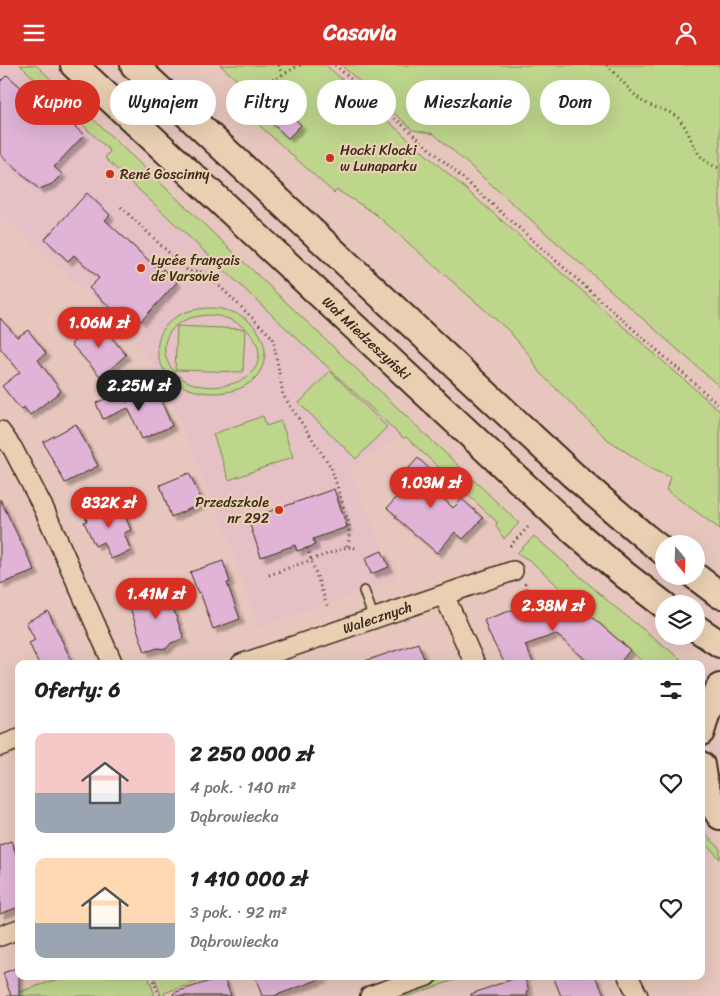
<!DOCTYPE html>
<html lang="pl">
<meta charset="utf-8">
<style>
body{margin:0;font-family:Sriracha,sans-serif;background:#f6f6f6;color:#222;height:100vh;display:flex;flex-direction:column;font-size:19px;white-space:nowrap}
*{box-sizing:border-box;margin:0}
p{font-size:16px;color:#767676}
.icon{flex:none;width:28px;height:28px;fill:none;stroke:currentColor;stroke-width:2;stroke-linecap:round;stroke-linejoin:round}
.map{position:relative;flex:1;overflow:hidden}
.panel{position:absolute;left:15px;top:595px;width:690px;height:320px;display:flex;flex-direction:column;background:#fff;border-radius:10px;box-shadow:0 5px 20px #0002}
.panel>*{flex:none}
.top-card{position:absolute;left:15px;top:15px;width:690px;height:45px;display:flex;gap:10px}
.needle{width:32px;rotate:161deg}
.controls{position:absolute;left:655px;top:470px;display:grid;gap:10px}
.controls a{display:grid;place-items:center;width:50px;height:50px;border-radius:50%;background:#fff;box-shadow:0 5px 20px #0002;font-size:25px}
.price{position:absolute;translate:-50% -42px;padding:0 11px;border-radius:18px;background:#d93025;color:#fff;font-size:16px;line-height:32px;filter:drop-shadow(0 1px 2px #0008)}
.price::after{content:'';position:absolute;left:50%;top:30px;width:15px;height:11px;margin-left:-8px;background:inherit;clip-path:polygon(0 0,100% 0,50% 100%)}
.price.on{background:#222;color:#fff}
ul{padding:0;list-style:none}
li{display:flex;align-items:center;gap:15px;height:125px;padding:0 20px}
li span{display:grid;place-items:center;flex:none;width:140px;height:100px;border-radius:10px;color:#555}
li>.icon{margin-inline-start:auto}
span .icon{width:60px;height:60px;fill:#fffc;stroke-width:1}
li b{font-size:21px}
h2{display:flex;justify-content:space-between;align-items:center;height:60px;padding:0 20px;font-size:21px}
.pill{padding:0 18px;border-radius:22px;background:#fff;box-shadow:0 5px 20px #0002;font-size:18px;line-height:45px}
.pill.on{background:#d93025;color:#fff}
header{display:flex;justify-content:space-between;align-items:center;height:65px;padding:0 20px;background:#d93025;color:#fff;font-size:22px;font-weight:800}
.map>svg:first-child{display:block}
</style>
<header><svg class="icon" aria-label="menu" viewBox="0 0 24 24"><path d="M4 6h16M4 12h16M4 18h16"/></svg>Casavia<svg class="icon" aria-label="person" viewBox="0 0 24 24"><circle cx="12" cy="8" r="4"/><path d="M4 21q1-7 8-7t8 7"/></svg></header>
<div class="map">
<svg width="720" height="931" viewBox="0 0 720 931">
<defs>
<filter id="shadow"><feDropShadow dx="4.5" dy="4.5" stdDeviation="1" flood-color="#0004"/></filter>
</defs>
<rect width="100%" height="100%" fill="#e7c7bd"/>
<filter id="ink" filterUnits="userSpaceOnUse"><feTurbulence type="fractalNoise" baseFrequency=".02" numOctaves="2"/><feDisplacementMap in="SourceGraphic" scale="10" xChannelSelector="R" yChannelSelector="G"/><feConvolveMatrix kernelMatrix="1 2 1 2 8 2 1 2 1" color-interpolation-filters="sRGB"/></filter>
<g filter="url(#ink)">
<polygon fill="#e5c1c5" points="0,0 20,0 111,86 105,93 400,369 395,374 350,404 396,515 258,563 224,462 160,310 116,254 0,150"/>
<g fill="#bed58c" stroke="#7c8055" fill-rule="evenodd">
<polygon points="20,0 36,0 519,458 504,474 496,461 497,457 406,372 403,373 105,93 110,86"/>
<polygon points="220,0 326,0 398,65 720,346 720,464 666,425 670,412 651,404 607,374 539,307 530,291 509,266 374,148 337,125 334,128 249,51 261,37"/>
<polygon points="341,0 720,0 720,322 434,69 413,65"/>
<path d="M212 243C280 247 284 327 215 328 143 329 135 243 212 243ZM211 250C266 256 279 313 221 321 159 330 138 252 211 250Z"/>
<polygon points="177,261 245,264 243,307 175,305"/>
<polygon points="330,306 387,362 356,394 299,338"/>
<polygon points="263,351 266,361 281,356 293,392 229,415 213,369"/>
<polygon points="534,471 615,542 687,599 645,599 571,534 563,530 561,524 532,497 517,488"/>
<polygon points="701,764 720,784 720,794 701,773"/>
<polygon points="68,911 148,911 155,931 7,931"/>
<polygon points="154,911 214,911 164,928 165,931 161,931"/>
<polygon points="452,911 463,912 409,931 395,931"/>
</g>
<g fill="#e0b3d7" stroke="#3b2a1e" filter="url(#shadow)">
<polygon points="7,10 53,51 57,46 84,70 54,102 62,109 52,119 39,124 0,89 0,17"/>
<polygon points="277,37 301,60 288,73 264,51"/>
<polygon points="87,128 110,150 105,155 161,207 163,204 177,217 141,256 125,242 118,249 89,223 99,213 74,190 68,196 45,174"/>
<polygon points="0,253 17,272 28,265 46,288 38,295 61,326 30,350 24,342 21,345 2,321 20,307 0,283"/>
<polygon points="98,256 126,290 101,312 71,279"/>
<polygon points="156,324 172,361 142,374 128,343 103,354 96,338 121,327 126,337"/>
<polygon points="76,359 98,401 65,418 43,377"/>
<polygon points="418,393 438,412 430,421 453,443 462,434 483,453 463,474 455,467 437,488 395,452 397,451 387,443 406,422 398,415"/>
<polygon points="189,408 203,438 171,452 160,420"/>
<polygon points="334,424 347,462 313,474 315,480 307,483 297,486 295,480 261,492 248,454"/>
<polygon points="0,434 35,506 0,519"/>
<polygon points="111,436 114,443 120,440 131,465 124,468 131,486 111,494 103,477 95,481 84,457 87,456 84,448"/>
<polygon points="382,486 389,502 371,509 365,493"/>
<polygon points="223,496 230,517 227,518 240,554 213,564 200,527 198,528 190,507"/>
<polygon points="165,520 184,574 171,578 166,584 158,583 145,587 129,540 144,535 142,528"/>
<polygon points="555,530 563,530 571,534 630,585 619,599 592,599 588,595 586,595 556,569 525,580 534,599 505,599 489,569 484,555"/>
<polygon points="48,546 73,599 39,599 29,578 35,575 26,557"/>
<polygon points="418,578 426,599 365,599 365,596"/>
<polygon points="11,776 19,796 19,842 0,849 0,780"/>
<polygon points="19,902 19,931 11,931 3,908"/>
<polygon points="255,911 323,911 323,913 274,931 262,931"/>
<polygon points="521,911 524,911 529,926 526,926 528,931 471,931 471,929"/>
<polygon points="553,911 595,911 605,931 561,931"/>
<polygon points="224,913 231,931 173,931 173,929 176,927 213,915 213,916"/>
</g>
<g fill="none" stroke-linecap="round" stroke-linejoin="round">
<g stroke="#3b2a1e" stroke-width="12">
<polyline id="service" points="364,526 374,554"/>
</g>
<g stroke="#3b2a1e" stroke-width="22">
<g id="minor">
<polyline points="0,366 13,384 44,444 113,599"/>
<polyline points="444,530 475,599"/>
<path id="s1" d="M241 599 513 506"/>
<polyline points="0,681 19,674"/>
<polyline points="0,871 19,864"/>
<polyline points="628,911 638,931"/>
<polyline points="370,931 427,911"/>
</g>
</g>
<g stroke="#3b2a1e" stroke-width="30">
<g id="secondary">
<path id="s2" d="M74 0 569 462 625 510 664 540"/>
<polyline points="134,0 573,410 644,471 664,487"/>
<polyline points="695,511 720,530"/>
<polyline points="696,563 720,579"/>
<polyline points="701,667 706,650 720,622"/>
<path d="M701 700C703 719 709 735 720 751"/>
</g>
</g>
<g stroke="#3b2a1e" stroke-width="3" stroke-dasharray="1 4" stroke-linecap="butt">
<polyline points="279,0 282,10"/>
<polyline points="335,0 720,341"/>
<path d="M607 0C619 11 629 26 642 36 653 44 671 44 680 55 694 72 693 96 720 103"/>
<polyline points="295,54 297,52 271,25 267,18 300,0"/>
<polyline points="121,142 188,206 205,207 273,273 283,330 331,402 349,459 349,475 347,482"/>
<polyline points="510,481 529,461"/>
<polyline points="307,483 328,543"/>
<polyline points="269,510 347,482 357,483"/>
<polyline points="525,518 528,526"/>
<polyline points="152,911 159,931"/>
</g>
<use href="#service" stroke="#ead0b2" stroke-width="9"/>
<use href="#minor" stroke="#ead0b2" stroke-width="19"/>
<use href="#secondary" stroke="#ead0b2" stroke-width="26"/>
</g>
</g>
<g fill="#c8321e" stroke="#ead0b2" stroke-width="2">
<circle cx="330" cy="93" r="5"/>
<circle cx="110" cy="109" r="5"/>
<circle cx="141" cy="203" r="5"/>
<circle cx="279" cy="445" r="5"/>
</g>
<g text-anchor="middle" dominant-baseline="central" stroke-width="4.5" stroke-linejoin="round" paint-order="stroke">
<g font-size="14" fill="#3b2a1e" stroke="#ead0b2" text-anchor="start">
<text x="340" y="85">Hocki Klocki<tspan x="340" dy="16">w Lunaparku</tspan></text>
<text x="120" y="109">René Goscinny</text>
<text x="151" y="195">Lycée français<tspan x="151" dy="16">de Varsovie</tspan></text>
<text x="269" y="437" text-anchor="end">Przedszkole<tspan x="269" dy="16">nr 292</tspan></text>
</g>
<g font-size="14" fill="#3b2a1e" stroke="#ead0b2">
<text stroke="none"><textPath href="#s2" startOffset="400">Wał Miedzeszyński</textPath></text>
<text stroke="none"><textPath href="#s1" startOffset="144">Walecznych</textPath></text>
</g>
</g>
</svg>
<div class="controls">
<a><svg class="needle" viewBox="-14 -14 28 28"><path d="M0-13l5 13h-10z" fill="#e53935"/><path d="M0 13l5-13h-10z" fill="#767676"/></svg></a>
<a><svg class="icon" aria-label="layers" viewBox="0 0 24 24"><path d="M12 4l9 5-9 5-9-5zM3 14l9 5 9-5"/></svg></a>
</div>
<b class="price" style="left:99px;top:284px">1.06M zł</b>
<b class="price on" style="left:139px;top:347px">2.25M zł</b>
<b class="price" style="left:431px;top:444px">1.03M zł</b>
<b class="price" style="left:109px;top:464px">832K zł</b>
<b class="price" style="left:156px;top:555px">1.41M zł</b>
<b class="price" style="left:553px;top:567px">2.38M zł</b>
<div class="top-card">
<a class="pill on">Kupno</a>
<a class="pill">Wynajem</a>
<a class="pill">Filtry</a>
<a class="pill">Nowe</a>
<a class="pill">Mieszkanie</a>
<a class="pill">Dom</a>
</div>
<section class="panel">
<h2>Oferty: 6<svg class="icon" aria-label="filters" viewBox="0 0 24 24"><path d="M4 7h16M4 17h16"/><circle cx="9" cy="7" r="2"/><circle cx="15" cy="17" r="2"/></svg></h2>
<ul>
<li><span style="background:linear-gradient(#f6c9c9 60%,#9aa5b1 0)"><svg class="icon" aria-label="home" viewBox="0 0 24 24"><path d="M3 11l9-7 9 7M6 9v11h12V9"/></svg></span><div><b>2 250 000 zł</b><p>4 pok. · 140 m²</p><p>Dąbrowiecka</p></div><svg class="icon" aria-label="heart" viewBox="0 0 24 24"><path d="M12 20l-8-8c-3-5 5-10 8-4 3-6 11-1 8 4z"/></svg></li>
<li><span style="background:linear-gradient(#ffd9b3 65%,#9aa5b1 0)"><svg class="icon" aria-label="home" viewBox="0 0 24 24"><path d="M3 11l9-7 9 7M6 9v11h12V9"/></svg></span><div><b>1 410 000 zł</b><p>3 pok. · 92 m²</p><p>Dąbrowiecka</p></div><svg class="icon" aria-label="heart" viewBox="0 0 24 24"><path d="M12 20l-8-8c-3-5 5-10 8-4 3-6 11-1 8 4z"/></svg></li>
</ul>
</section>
</div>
